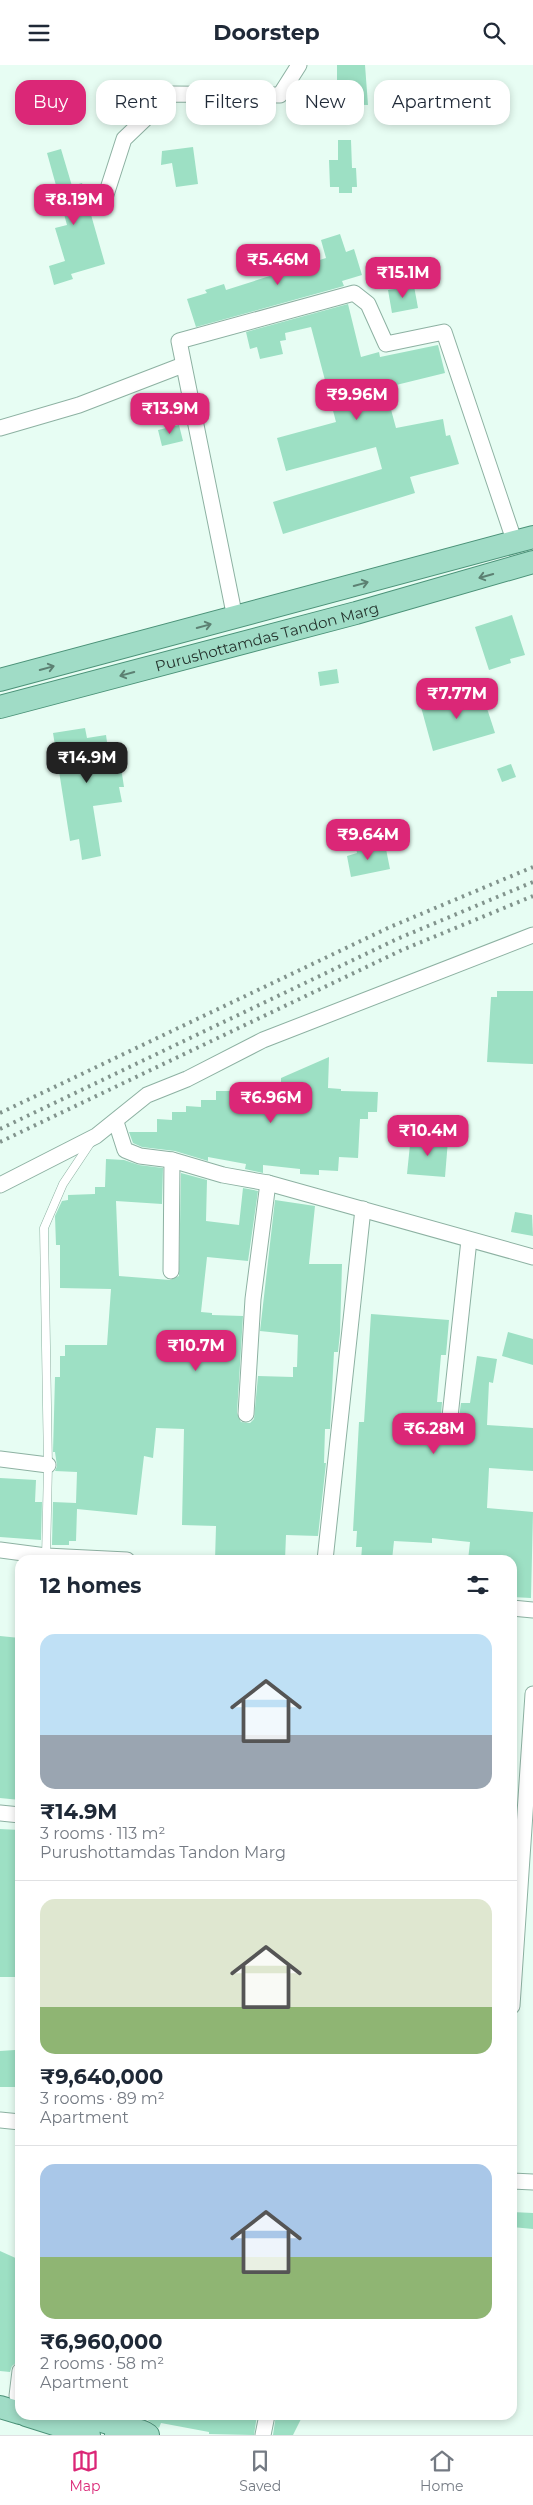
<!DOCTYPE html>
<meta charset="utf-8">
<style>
body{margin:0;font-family:Montserrat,sans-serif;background:#f6f6f7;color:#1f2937;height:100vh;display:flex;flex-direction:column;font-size:19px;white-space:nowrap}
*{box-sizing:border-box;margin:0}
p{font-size:16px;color:#747a83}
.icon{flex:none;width:28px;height:28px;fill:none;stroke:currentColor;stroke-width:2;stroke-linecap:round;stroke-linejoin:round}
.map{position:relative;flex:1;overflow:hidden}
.drawer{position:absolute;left:15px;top:1490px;width:502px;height:865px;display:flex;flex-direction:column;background:#fff;border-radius:15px;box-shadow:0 2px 8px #0003}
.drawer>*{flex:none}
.hud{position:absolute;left:15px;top:15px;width:504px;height:45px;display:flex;gap:10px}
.price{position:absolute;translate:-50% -42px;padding:0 11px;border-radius:10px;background:#db2777;color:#fff;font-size:16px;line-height:32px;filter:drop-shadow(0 1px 2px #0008)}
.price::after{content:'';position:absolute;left:50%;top:30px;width:15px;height:11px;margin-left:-8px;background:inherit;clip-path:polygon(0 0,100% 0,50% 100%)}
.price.active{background:#222;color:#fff}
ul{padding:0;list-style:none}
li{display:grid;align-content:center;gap:10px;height:265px;padding:0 25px}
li+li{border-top:1px solid #e0e1e3}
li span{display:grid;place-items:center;height:155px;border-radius:15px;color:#555}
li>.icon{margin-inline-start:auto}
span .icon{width:90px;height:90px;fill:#fffc;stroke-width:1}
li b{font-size:21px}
h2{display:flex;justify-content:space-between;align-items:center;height:60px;padding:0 25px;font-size:21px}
.chip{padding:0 18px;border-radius:15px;background:#fff;box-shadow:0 2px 8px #0003;font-size:18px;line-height:45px}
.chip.active{background:#db2777;color:#fff}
header{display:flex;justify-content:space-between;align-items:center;height:65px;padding:0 25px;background:#fff;font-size:22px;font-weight:700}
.tab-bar{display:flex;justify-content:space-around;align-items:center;height:70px;border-top:1px solid #e0e1e3;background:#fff;font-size:14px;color:#747a83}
.tab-bar a{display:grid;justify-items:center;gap:2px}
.tab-bar .active{color:#db2777}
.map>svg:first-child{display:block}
</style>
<header><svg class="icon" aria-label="menu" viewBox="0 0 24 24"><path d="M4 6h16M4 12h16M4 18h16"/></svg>Doorstep<svg class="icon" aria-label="search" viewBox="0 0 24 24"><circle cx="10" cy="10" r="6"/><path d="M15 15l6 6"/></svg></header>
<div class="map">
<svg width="533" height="2370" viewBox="0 0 533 2370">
<rect width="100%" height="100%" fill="#e7fdf3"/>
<g fill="#9de0c4">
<polygon points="337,0 365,0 368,40 321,39 322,20 337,20"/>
<polygon points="338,75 351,75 352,103 356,103 357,122 352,122 352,128 339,128 339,122 330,122 329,95 338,95"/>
<polygon points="193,82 198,119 176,122 172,98 161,100 162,86"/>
<polygon points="61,84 72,121 82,118 105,199 71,209 73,214 54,220 49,201 65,196 55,163 67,160 47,88"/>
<polygon points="340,169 346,187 354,184 362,210 342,216 344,221 196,262 187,234 207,228 205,225 224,219 226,225 326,193 321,175"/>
<polygon points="414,221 418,243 392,248 388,225"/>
<polygon points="348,239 361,292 379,287 380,292 438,280 445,308 388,322 388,326 386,326 396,363 443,354 446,371 450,370 459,399 410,412 415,428 283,469 273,437 382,404 376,382 286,406 277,373 336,357 311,262 285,268 286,275 280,276 283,289 260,294 257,282 250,284 246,267"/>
<polygon points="179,360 183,376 162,381 158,365"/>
<polygon points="512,550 525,590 510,594 511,598 489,605 475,562"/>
<polygon points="337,604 339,618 320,621 318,607"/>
<polygon points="481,625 495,668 433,686 421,642"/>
<polygon points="85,663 87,673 106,670 108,684 118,683 124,722 119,722 122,737 93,741 101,791 82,795 79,774 70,776 53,668"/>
<polygon points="511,699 516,712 502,717 497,704"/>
<polygon points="374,780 375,786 386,784 390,804 351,812 347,791 357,788 356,783"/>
<polygon points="497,926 533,926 533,999 487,997 491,932 497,932"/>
<polygon points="329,992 328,1023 341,1024 341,1026 378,1027 377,1047 368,1047 368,1054 360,1054 358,1093 339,1092 338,1106 319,1105 319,1110 300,1109 300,1104 263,1100 263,1108 245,1104 246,1099 208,1092 208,1096 175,1086 142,1082 133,1078 129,1067 157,1067 157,1054 172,1055 172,1047 186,1047 186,1041 201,1042 201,1035 216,1035 216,1026 238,1026 239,1017 281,1019 281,1013"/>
<polygon points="411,1070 448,1075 445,1112 407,1109"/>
<polygon points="106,1094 124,1095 139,1100 163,1103 162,1139 116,1136 119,1211 170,1215 179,1211 181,1108 207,1115 206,1156 239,1160 243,1123 258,1126 248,1196 207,1192 201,1247 212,1248 212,1250 243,1251 237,1348 241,1357 250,1358 254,1354 258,1311 293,1312 293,1302 297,1302 298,1270 260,1266 275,1135 315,1141 309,1199 342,1199 340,1268 338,1287 334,1287 330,1364 325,1364 324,1398 326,1398 318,1471 286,1470 285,1495 215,1495 216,1461 182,1460 184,1364 156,1363 153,1393 144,1391 137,1450 77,1444 76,1476 69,1476 69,1480 52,1480 53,1437 76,1438 77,1407 55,1406 57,1401 55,1387 53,1387 55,1312 60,1312 60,1291 65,1291 65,1280 107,1280 111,1224 60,1223 60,1180 56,1180 55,1151 62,1136 68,1135 68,1130 95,1129 95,1122 105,1122"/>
<polygon points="515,1147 532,1150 533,1171 511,1167"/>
<polygon points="371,1249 449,1255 446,1290 441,1290 437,1337 442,1337 440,1364 448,1370 457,1366 461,1338 470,1338 477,1291 497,1294 493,1318 489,1317 487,1360 533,1363 533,1406 489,1403 487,1443 533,1447 531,1533 512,1532 512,1495 468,1495 470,1477 432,1473 432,1478 394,1476 392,1495 361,1495 362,1482 356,1482 357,1466 353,1466 359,1357 364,1357"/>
<polygon points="508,1267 533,1274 533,1300 502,1291"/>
<polygon points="0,1413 36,1415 35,1437 42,1437 41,1475 0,1472"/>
<polygon points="0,1571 20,1573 20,1735 0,1733"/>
<polygon points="0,1764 20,1765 15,1912 0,1912"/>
<polygon points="15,1985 15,2000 20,2000 20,2022 0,2022 0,1986"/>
<polygon points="512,2147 533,2148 533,2164 512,2162"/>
<polygon points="0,2186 20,2195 20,2251 18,2251 16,2285 18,2285 17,2297 12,2301 10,2307 0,2306"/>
<polygon points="148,2350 257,2350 254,2370 209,2369 209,2367 161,2358 159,2363 146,2354"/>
<polygon points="276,2350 303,2350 293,2370 273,2370"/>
</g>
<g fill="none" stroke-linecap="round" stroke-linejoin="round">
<g stroke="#8db1a2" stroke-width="9">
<polyline id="lane" points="46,1493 48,1400 44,1163 63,1119 91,1077"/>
</g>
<g stroke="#8db1a2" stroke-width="17">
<g id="street">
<polyline points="104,136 124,74 171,29 280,30 299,0"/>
<polyline points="0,363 79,340 183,300"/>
<polyline points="235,553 179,276 354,228 368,239 386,279 444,267 515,478"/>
<polyline points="116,1057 125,1085 140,1091 172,1095 223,1110 268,1118 533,1192"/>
<polyline points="0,1120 96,1071 147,1030 187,1014 263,975 533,870"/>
<polyline points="171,1206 172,1095"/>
<polyline points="246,1349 253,1234 268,1118"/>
<polyline points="449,1361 469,1175"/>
<polyline points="0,1394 48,1400"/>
<polyline points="0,1485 46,1491 127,1495"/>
<polyline points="325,1495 363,1144"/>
<polyline points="512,1543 533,1545"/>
<polyline points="0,1748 20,1750"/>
<polyline points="512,1941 533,1629"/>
<polyline points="0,2055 20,2057"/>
<polyline points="512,2116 533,2117"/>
<polyline points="17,2331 20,2306"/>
<polyline points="263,2370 267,2350"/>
</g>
</g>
<g stroke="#4b9278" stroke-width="24">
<g id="primary">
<polyline points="0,615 533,472"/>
<path id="s1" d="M0 642 356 548 533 497"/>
<polyline points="0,2342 20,2348"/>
<polyline points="26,2350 89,2370"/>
<polyline points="81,2350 129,2364"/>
<path d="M116 2370C126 2363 139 2363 148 2370"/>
</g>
</g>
<use href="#lane" stroke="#fff" stroke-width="8"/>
<use href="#street" stroke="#fff" stroke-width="15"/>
<use href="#primary" stroke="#a0dcc6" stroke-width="22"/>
<g stroke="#82948d" stroke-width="4" stroke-dasharray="2.5 5" stroke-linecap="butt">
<polyline points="0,1048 390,862 533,802"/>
<polyline points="0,1064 397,874 533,817"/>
<polyline points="0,1077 402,885 533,831"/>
</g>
</g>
<defs><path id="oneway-shaft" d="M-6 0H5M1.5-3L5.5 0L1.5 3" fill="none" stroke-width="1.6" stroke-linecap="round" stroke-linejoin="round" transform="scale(1.25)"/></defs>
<g stroke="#5c8072">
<use href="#oneway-shaft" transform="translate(486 511) rotate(164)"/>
<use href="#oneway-shaft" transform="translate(361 519) rotate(-15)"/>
<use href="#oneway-shaft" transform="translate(204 561) rotate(-15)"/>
<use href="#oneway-shaft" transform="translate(47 603) rotate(-15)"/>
<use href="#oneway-shaft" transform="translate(127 609) rotate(165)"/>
</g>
<g text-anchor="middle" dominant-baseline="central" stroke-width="4" stroke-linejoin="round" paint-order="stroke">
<g font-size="15" fill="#25342e" stroke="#fff">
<text stroke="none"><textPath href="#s1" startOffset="276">Purushottamdas Tandon Marg</textPath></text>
</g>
</g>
</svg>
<b class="price" style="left:74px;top:161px">₹8.19M</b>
<b class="price" style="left:278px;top:221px">₹5.46M</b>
<b class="price" style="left:403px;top:234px">₹15.1M</b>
<b class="price" style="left:357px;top:356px">₹9.96M</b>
<b class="price" style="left:170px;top:370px">₹13.9M</b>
<b class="price" style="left:457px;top:655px">₹7.77M</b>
<b class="price active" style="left:87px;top:719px">₹14.9M</b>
<b class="price" style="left:368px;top:796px">₹9.64M</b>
<b class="price" style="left:271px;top:1059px">₹6.96M</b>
<b class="price" style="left:428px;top:1092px">₹10.4M</b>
<b class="price" style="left:196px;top:1307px">₹10.7M</b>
<b class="price" style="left:434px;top:1390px">₹6.28M</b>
<div class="hud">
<a class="chip active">Buy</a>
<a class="chip">Rent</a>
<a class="chip">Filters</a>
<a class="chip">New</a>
<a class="chip">Apartment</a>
</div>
<section class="drawer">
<h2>12 homes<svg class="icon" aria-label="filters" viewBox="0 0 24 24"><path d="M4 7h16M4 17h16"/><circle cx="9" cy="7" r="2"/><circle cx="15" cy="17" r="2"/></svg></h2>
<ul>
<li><span style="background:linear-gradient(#bfe0f5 65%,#9aa5b1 0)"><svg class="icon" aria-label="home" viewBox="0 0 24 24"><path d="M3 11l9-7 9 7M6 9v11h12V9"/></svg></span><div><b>₹14.9M</b><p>3 rooms · 113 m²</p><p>Purushottamdas Tandon Marg</p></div></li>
<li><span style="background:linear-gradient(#dfe7d0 70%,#8fb573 0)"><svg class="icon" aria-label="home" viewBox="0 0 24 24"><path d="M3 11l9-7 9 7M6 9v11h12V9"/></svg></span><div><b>₹9,640,000</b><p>3 rooms · 89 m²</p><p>Apartment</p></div></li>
<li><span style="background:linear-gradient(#a9c7e8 60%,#8fb573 0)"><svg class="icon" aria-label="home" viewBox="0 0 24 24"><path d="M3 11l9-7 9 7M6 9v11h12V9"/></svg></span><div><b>₹6,960,000</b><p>2 rooms · 58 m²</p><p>Apartment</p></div></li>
</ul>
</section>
</div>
<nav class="tab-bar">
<a class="active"><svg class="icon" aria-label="map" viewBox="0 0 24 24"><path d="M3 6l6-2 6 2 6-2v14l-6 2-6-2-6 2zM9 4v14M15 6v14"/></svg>Map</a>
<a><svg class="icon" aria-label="saved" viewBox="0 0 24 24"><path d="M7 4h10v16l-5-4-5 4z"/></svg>Saved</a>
<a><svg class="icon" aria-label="home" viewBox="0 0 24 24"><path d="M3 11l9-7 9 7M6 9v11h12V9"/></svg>Home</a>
</nav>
